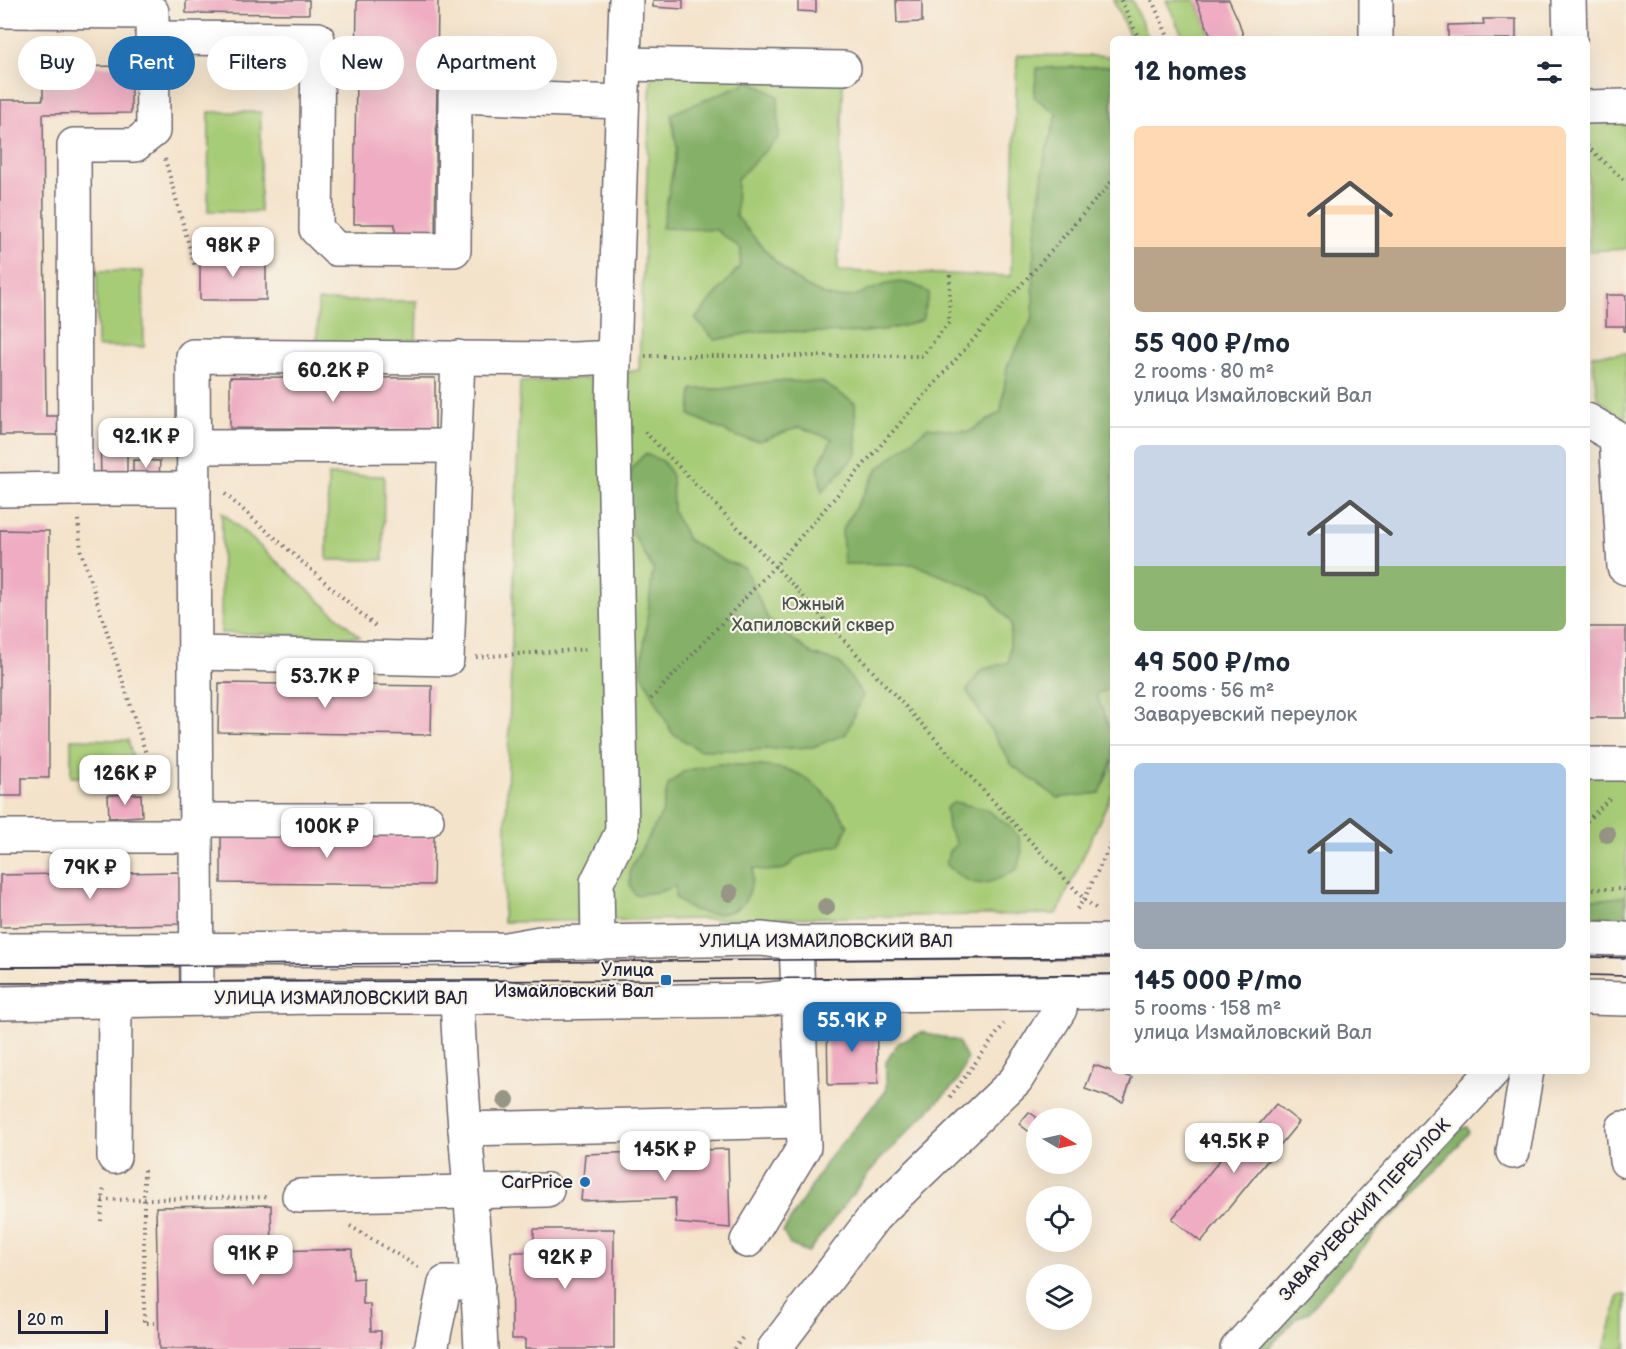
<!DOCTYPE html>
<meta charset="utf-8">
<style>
body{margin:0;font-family:"Balsamiq Sans",sans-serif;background:#f6f6f7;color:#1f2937;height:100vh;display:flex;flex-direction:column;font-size:22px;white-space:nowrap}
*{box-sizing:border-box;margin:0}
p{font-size:20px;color:#747a83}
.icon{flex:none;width:33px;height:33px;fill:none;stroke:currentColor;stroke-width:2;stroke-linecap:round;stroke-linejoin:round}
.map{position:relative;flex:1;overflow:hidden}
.details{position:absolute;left:1110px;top:36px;width:480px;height:1038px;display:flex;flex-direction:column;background:#fff;border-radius:9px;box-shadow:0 6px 24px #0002}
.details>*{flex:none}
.top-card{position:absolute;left:18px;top:36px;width:570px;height:54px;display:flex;gap:12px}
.needle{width:39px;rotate:99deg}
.tools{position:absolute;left:1026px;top:1108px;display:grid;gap:12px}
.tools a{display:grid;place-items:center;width:66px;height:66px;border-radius:50%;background:#fff;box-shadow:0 6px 24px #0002;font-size:30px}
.scale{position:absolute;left:18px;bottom:15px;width:90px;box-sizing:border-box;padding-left:6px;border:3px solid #22223b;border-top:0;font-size:16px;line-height:21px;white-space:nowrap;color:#22223b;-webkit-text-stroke:4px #f7f3e8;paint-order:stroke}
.price{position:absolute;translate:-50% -51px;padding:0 14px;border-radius:12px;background:#fff;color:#222;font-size:20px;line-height:39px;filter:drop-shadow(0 2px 3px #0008)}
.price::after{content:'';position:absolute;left:50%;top:36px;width:18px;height:14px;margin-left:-9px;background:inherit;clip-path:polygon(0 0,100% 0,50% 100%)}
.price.selected{background:#1f6fb2;color:#fff}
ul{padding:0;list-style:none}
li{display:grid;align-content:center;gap:12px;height:318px;padding:0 24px}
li+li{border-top:2px solid #e0e1e3}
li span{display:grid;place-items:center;height:186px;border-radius:9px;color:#555}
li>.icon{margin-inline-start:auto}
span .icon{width:108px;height:108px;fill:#fffc;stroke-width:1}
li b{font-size:26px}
h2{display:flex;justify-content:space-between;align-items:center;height:72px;padding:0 24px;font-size:26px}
.pill{padding:0 21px;border-radius:27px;background:#fff;box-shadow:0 6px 24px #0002;font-size:21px;line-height:54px}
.pill.selected{background:#1f6fb2;color:#fff}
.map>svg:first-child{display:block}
</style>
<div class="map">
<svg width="1626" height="1349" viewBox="0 0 1626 1349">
<rect width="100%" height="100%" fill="#f7f3e8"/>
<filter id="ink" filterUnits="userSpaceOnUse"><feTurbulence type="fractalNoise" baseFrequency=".0167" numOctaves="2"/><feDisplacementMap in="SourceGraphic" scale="12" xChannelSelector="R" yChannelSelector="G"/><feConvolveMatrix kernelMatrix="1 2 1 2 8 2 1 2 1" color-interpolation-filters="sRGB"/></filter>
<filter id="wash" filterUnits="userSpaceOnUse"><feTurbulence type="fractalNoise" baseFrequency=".008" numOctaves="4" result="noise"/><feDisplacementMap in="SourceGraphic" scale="24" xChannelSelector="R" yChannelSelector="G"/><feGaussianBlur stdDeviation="1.35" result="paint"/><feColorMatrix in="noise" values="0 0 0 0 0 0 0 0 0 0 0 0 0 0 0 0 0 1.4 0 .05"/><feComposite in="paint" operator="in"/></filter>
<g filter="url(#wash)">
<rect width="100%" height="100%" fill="#f4e3cb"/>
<g fill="#a7cc77" stroke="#647759" stroke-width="1.5">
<polygon points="1113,0 1132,0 1149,39 1131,39"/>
<polygon points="1166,0 1196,0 1212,39 1184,39"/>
<polygon points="652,52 844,53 838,271 1011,276 1017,55 1113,56 1113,791 1057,914 503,922 520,382 592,378 639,370"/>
<polygon points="209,112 261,112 260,212 208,211"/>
<polygon points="1626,114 1626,249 1589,251 1587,116"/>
<polygon points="97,271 143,271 144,347 97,347"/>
<polygon points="318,301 417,301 416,348 317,348"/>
<polygon points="1626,353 1626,425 1597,396 1592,355"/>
<polygon points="328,475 384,476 383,560 327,560"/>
<polygon points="222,512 360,637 221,633"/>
<polygon points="71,739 128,740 138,776 71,777"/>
<rect x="1587" y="772" width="39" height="146"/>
<polygon points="1619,1295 1626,1295 1626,1349 1604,1349"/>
</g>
<g fill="#85b068" stroke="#546952" stroke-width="1.5">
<polygon points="1113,66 1113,688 1096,694 1113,737 1113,759 1100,793 1058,798 1012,765 967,691 981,670 1009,662 1011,623 988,595 913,564 844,564 842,530 878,469 928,427 969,432 1001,412 1007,367 1033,317 1034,244 1045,155 1057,114 1034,97 1037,68"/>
<path d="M750 81 778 96 779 137 737 179 736 216C761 245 787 282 825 295 864 309 888 262 929 293L922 320C873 339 821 331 770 331 752 331 733 337 715 340L695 319 740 266 741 249 716 230 662 228 677 148 671 114Z"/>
<polygon points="773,381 822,382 855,403 857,454 822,492 818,466 832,439 799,427 760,441 737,437 690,415 692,389 722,389"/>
<polygon points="645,454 663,461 672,476 673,511 688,540 723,560 745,568 769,621 812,654 840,663 863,695 846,734 813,747 751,750 699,750 672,733 641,671 653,569 632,532 628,490 631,468"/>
<path d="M718 764C737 765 775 765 792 771 817 781 835 804 848 826L840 845 821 849 798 857 785 869 766 871 754 868C752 881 750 903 736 909 717 919 689 913 675 897V886L659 892 635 895 630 885V869L662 813 668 785 684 771Z"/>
<path d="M954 802 985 809 1008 825 1019 837 1022 851 1017 869C985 887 974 891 946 864L949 851 957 844 948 828 946 808Z"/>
<polygon points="1626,896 1626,917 1587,916 1587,899 1604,899"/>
<polygon points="922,1032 958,1041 967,1059 957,1082 877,1163 808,1252 790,1245 783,1232 828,1159 886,1091 886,1062 898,1043"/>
<polygon points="1467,1127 1469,1132 1457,1147 1394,1216 1386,1220 1309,1312 1296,1318 1268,1349 1253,1349 1385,1205 1403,1198 1454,1130"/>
</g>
<g id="blocks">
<g fill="#efacc2">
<polygon points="186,0 309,0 309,14 186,13"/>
<polygon points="357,0 438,0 435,242 395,241 395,224 354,224"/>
<polygon points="653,0 683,0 683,9 653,7"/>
<polygon points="798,0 816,0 816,12 798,11"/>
<polygon points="896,0 922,0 922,22 897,23"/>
<polygon points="1196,0 1229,0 1239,22 1244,39 1212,39"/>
<polygon points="1483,19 1516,19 1516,39 1448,39 1448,25 1484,24"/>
<polygon points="131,66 131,113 43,114 46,416 69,416 70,435 0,435 0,100 43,100 43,67"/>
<polygon points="200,255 266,256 266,300 200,300"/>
<polygon points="1606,295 1626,295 1626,331 1624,331 1624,326 1606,326"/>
<polygon points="230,377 435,378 435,429 230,428"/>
<polygon points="100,439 127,439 127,476 101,476"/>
<polygon points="133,460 160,461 159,477 133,477"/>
<polygon points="0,530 49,531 49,778 22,778 22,796 0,796"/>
<rect x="1587" y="627" width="39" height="91"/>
<polygon points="219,683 432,686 431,735 218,732"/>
<polygon points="141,794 142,816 109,818 108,795"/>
<polygon points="221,834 434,836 433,885 221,883"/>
<polygon points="180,872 180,924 0,927 0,875"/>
<polygon points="876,1020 878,1084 828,1085 827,1022"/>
<polygon points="1094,1065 1132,1078 1123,1102 1085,1089"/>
<polygon points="1276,1104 1299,1122 1201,1242 1172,1219 1241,1134 1247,1139"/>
<polygon points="1029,1112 1039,1119 1036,1119 1036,1137 1019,1124"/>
<polygon points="728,1149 730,1228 676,1223 675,1198 581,1201 585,1154"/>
<polygon points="271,1205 272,1251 352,1249 353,1279 363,1278 363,1304 370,1304 371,1331 381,1331 381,1349 159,1349 156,1207"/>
<polygon points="534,1229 614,1229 614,1349 525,1349 525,1339 512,1339 511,1252 534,1252"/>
</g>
</g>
</g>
<g filter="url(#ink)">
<use href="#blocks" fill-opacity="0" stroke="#6c666d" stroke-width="1.5"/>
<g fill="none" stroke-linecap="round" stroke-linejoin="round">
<g stroke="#6c666d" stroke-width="36">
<g id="minor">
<polyline points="1376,0 1376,39"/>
<polyline points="1569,0 1570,39"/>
<polyline points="0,11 152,12 153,131 135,145 74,145 75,489 0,490"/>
<polyline points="153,38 318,39 316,229 336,249 454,250 455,96 622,102"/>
<polyline points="624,64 844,68"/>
<polyline points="1587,107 1626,106"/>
<polyline points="1587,420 1616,437 1624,567 1626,568"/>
<polyline points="193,447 455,446"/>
<polyline points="75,489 194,489"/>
<polyline points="195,653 447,659 458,357"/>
<polyline points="1587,764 1626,764"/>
<polyline points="196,820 427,820"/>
<polyline points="0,836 196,836"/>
<polyline points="598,943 597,882 622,832 613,399 614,357"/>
<path d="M457 997C461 1115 476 1232 481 1349"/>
<polyline points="197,999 193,356 575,359 614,357 626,0"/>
<polyline points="1626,1128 1623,1128 1626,1161"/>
<polyline points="465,1129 802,1121"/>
<polyline points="1513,1152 1527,1071"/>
<polyline points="114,1157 115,1001"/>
<polyline points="299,1196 547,1190"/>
<polyline points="747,1241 804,1147 796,943"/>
<polyline points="431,1349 445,1283 478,1283"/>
<polyline points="774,1349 874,1217 1016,1080 1060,1009 1061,992"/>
<polyline points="1237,1349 1493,1071"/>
</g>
</g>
<g stroke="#6c666d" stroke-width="36">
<g id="major">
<polyline points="1587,938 1626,939"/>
<polyline points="0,950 506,949 540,943 761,939 796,943 1113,941"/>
<polyline points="1587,998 1626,999"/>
<polyline points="0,1003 316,997 505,997 541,1003 761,1000 798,996 1113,992"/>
</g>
</g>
<g stroke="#6c666d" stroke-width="4" stroke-dasharray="1.5 4.5" stroke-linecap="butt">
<polyline points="1121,0 1139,39"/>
<polyline points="1152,0 1169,39"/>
<polyline points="1587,146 1626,182"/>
<polyline points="165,159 195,267"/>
<polyline points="645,356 922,356 949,322 950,274"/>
<polyline points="645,432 775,566 1084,899 1098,910"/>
<polyline points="225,494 375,626"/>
<polyline points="78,520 81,551 155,782 165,782"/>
<polyline points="476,657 589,649"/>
<polyline points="651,699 775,566 1113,180"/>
<polyline points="1587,821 1612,796"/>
<polyline points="1587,889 1626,889"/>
<polyline points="1077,909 1084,899 1113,840"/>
<polyline points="950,1097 1004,1024"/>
<polyline points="144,1170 144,1323 158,1323"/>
<polyline points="102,1200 270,1197"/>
<polyline points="101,1221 104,1186"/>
<polyline points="350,1226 418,1267"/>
<polyline points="734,1349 743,1337"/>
</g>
<use href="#minor" stroke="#fff" stroke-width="33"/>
<use href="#major" stroke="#fff" stroke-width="33"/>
<g stroke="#22223b" stroke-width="1.5">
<polyline points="1587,957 1626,958"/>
<polyline points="0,967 1113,957"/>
<polyline points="1587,975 1626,976"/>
<polyline points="0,983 666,980 1113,974"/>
</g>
</g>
<g fill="#969586">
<circle cx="1607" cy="834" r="9"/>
<circle cx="730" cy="893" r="9"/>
<circle cx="826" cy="907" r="9"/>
<circle cx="506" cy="1100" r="9"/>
</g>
</g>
<g fill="#1f6fb2" stroke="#f7f3e8" stroke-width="2">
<rect x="660" y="974" width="12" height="12" rx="3"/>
<circle cx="585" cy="1182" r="6"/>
</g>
<g text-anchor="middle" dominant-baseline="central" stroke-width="4.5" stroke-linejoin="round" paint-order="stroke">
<g font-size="18" fill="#4a554d" stroke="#f7f3e8">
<text x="813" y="604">Южный<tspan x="813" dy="21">Хапиловский сквер</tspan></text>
</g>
<g font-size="18" fill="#22223b" stroke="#f7f3e8">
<text x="826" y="941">УЛИЦА ИЗМАЙЛОВСКИЙ ВАЛ</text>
<text x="341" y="998">УЛИЦА ИЗМАЙЛОВСКИЙ ВАЛ</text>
<text transform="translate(1365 1210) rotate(-47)">ЗАВАРУЕВСКИЙ ПЕРЕУЛОК</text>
</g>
<g font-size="18" fill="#22223b" stroke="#f7f3e8" text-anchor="end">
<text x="654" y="970">Улица<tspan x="654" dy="21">Измайловский Вал</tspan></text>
<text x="573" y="1182">CarPrice</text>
</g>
</g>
</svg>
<div class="tools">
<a><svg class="needle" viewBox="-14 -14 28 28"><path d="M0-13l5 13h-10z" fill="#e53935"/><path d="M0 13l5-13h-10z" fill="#747a83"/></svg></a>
<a><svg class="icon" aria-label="locate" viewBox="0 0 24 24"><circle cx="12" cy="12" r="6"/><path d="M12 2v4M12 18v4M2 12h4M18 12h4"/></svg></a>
<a><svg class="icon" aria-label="layers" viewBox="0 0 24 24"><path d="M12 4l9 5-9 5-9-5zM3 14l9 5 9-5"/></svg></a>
</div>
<div class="scale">20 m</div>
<b class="price" style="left:233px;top:278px">98K ₽</b>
<b class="price" style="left:333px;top:403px">60.2K ₽</b>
<b class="price" style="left:146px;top:469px">92.1K ₽</b>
<b class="price" style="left:325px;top:709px">53.7K ₽</b>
<b class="price" style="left:125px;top:806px">126K ₽</b>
<b class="price" style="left:327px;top:859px">100K ₽</b>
<b class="price" style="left:90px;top:900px">79K ₽</b>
<b class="price selected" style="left:852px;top:1053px">55.9K ₽</b>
<b class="price" style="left:1234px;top:1174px">49.5K ₽</b>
<b class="price" style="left:665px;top:1182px">145K ₽</b>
<b class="price" style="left:253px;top:1286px">91K ₽</b>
<b class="price" style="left:565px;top:1290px">92K ₽</b>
<div class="top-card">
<a class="pill">Buy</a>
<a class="pill selected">Rent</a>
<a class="pill">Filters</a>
<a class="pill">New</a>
<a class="pill">Apartment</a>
</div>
<section class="details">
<h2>12 homes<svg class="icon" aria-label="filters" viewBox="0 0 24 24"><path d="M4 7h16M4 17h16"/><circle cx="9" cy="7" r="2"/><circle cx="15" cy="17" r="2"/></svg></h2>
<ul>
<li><span style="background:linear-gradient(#ffd9b3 65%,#b9a48a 0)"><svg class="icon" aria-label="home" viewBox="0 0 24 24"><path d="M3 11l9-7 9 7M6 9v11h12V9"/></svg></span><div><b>55 900 ₽/mo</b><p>2 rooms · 80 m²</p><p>улица Измайловский Вал</p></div></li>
<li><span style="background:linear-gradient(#c9d6e8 65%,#8fb573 0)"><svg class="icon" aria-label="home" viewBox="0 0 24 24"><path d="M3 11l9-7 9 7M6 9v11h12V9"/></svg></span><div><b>49 500 ₽/mo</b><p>2 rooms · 56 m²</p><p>Заваруевский переулок</p></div></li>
<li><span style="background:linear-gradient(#a9c7e8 75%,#9aa5b1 0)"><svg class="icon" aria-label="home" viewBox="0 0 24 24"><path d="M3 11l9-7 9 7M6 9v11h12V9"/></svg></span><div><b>145 000 ₽/mo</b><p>5 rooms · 158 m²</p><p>улица Измайловский Вал</p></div></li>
</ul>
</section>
</div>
